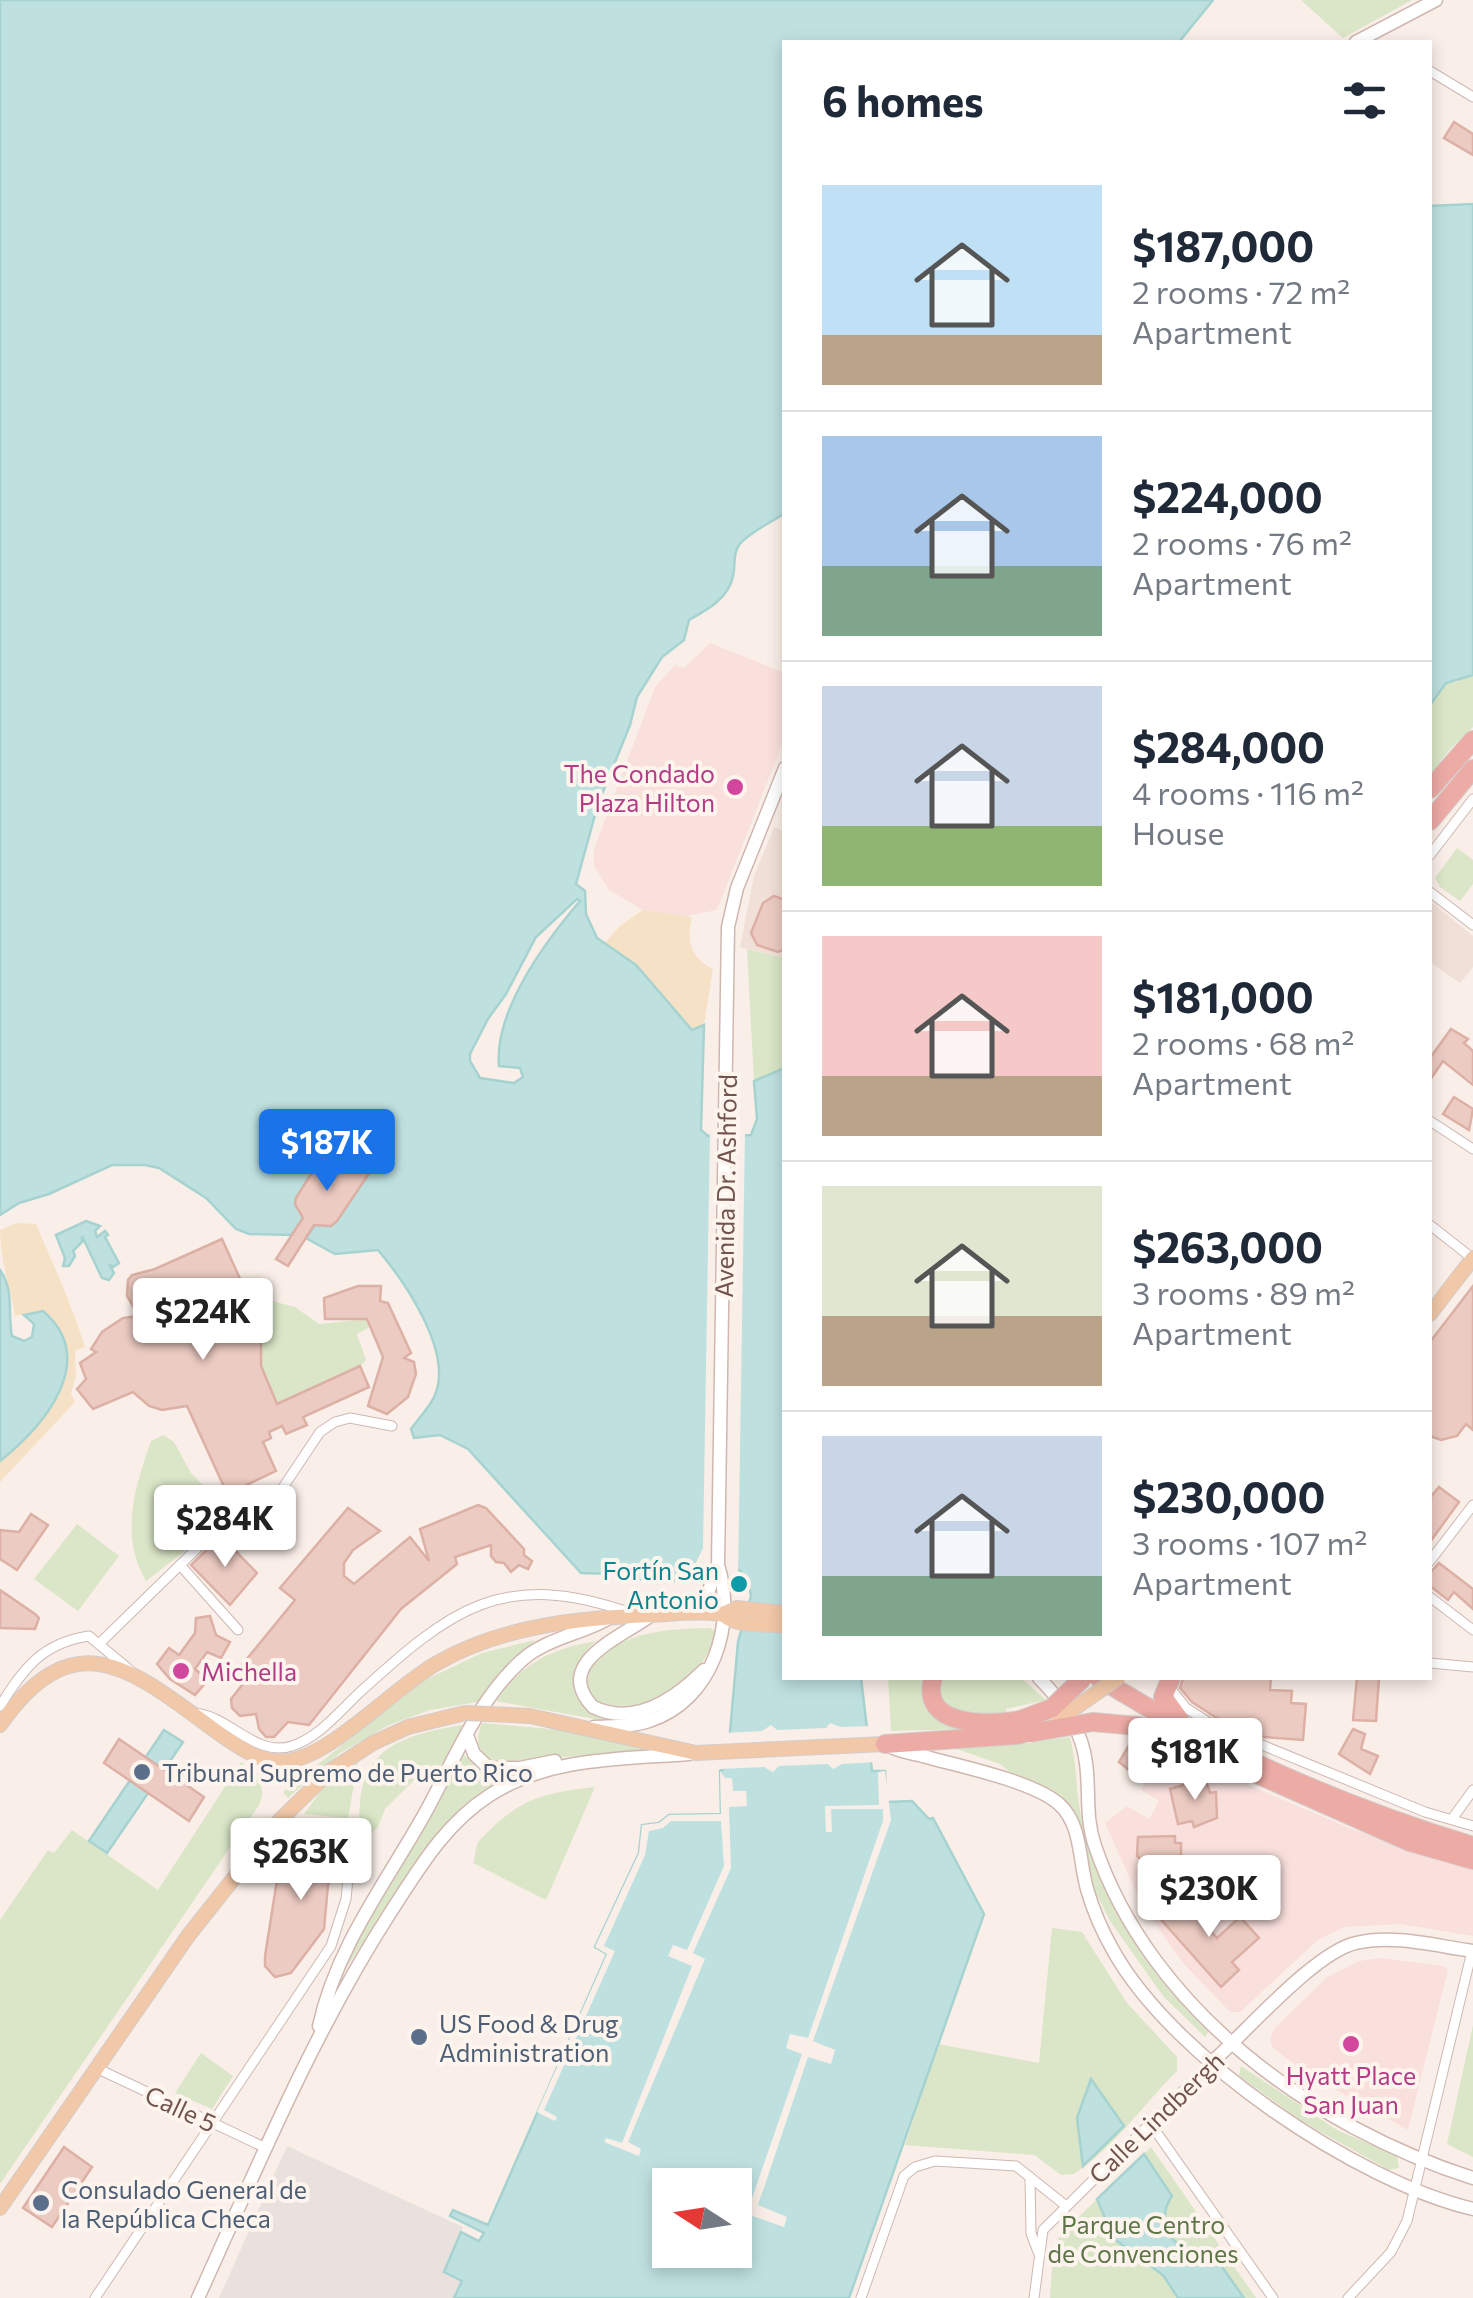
<!DOCTYPE html>
<meta charset="utf-8">
<style>
body{margin:0;font-family:Commissioner,sans-serif;background:#f2f2f3;color:#1f2937;height:100vh;display:flex;flex-direction:column;font-size:38px;white-space:nowrap}
*{box-sizing:border-box;margin:0}
p{font-size:32px;color:#747a83}
.icon{flex:none;width:55px;height:55px;fill:none;stroke:currentColor;stroke-width:2;stroke-linecap:round;stroke-linejoin:round}
.map{position:relative;flex:1;overflow:hidden}
.drawer{position:absolute;left:782px;top:40px;width:650px;height:1640px;display:flex;flex-direction:column;background:#fff;border-radius:0px;box-shadow:0 5px 15px #0003}
.drawer>*{flex:none}
.needle{width:65px;rotate:282deg}
.controls{position:absolute;left:652px;top:2168px;display:grid;gap:20px}
.controls a{display:grid;place-items:center;width:100px;height:100px;border-radius:0px;background:#fff;box-shadow:0 5px 15px #0003;font-size:50px}
.price{position:absolute;translate:-50% -85px;padding:0 22px;border-radius:10px;background:#fff;color:#222;font-size:32px;line-height:65px;filter:drop-shadow(0 2px 5px #0008)}
.price::after{content:'';position:absolute;left:50%;top:60px;width:30px;height:22px;margin-left:-15px;background:inherit;clip-path:polygon(0 0,100% 0,50% 100%)}
.price.selected{background:#1a73e8;color:#fff}
ul{padding:0;list-style:none}
li{display:flex;align-items:center;gap:30px;height:250px;padding:0 40px}
li+li{border-top:2px solid #e0e1e3}
li span{display:grid;place-items:center;flex:none;width:280px;height:200px;border-radius:0px;color:#555}
li>.icon{margin-inline-start:auto}
span .icon{width:120px;height:120px;fill:#fffc;stroke-width:1}
li b{font-size:42px}
h2{display:flex;justify-content:space-between;align-items:center;height:120px;padding:0 40px;font-size:42px}
.map>svg:first-child{display:block}
</style>
<div class="map">
<svg width="1473" height="2298" viewBox="0 0 1473 2298">
<rect width="100%" height="100%" fill="#faefe8"/>
<g fill="#f1e0d7">
<polygon points="774,827 785,832 785,958 740,947 754,876"/>
<polygon points="1430,901 1473,936 1473,967 1460,983 1430,962"/>
</g>
<g fill="#f9e0dd">
<polygon points="710,643 785,673 785,737 717,910 677,918 643,910 609,890 594,866 594,849 655,687 675,665 684,668"/>
<polygon points="1172,1746 1255,1788 1352,1829 1473,1869 1473,1936 1401,1924 1344,1927 1318,1940 1240,2012 1230,2012 1183,1963 1158,1928 1137,1894 1105,1823 1127,1806 1149,1819 1159,1801 1141,1790"/>
<polygon points="1381,1958 1444,1966 1448,1970 1408,2130 1306,2073 1273,2048 1270,2040 1274,2029 1327,1977 1359,1961"/>
</g>
<polygon fill="#e9e1de" points="287,2146 463,2227 444,2271 462,2281 454,2298 219,2298"/>
<g fill="#dae6c7">
<polygon points="1301,0 1412,0 1343,38"/>
<polygon points="1466,674 1473,675 1473,727 1451,748 1430,775 1430,705 1446,683 1457,682"/>
<polygon points="1457,848 1473,860 1473,884 1460,901 1440,887 1435,878"/>
<polygon points="747,949 785,958 785,1068 754,1081"/>
<polygon points="261,1298 295,1307 319,1324 367,1319 370,1327 357,1334 366,1360 360,1366 277,1404 261,1366 262,1330 251,1303"/>
<path d="M163 1435 174 1442 191 1473 228 1511 190 1547 146 1581C119 1535 135 1487 151 1441Z"/>
<polygon points="77,1524 119,1556 78,1611 34,1579"/>
<path d="M710 1628 716 1632C701 1687 649 1717 595 1702L586 1687 592 1662C628 1631 665 1629 710 1628Z"/>
<polygon points="535,1640 483,1701 430,1710 389,1725 340,1753 288,1798 283,1792 423,1681 482,1653"/>
<path d="M596 1641C557 1677 575 1696 605 1721L496 1701C522 1663 551 1649 596 1641Z"/>
<polygon points="888,1678 928,1678 927,1681 966,1729 891,1731"/>
<polygon points="938,1678 1021,1678 1046,1700 1006,1709 1007,1715 955,1713 941,1701"/>
<path d="M482 1723 561 1730 650 1751 494 1762C477 1755 475 1738 482 1723Z"/>
<path d="M467 1724 449 1757 433 1772 416 1778 385 1809 378 1827 361 1842C358 1831 359 1817 360 1804 363 1742 416 1733 467 1724Z"/>
<path d="M1070 1737C1078 1768 1075 1797 1084 1828 1106 1909 1155 1967 1210 2029L1205 2037 1163 1996 1110 1921 1091 1883 1064 1801 1050 1789 1019 1779 1000 1764 954 1748 1006 1746Z"/>
<path d="M464 1755 482 1771 510 1778 463 1808 441 1830 339 1978C376 1898 423 1832 464 1755Z"/>
<path d="M241 1762C256 1775 268 1784 259 1805L0 2184V1920L48 1850 54 1853 72 1830 158 1890Z"/>
<polygon points="358,1762 348,1818 304,1814 323,1788"/>
<path d="M595 1787 546 1900 473 1863C476 1856 475 1846 479 1841 516 1801 539 1793 595 1787Z"/>
<path d="M300 1820 344 1823 343 1834C313 1811 291 1858 275 1879L273 1850Z"/>
<path d="M1052 1928 1082 1932 1127 2003 1177 2057V2071C1143 2105 1114 2147 1074 2174L1061 2175 1034 2155 905 2145 938 2044 1039 2063Z"/>
<polygon points="1473,2025 1473,2157 1447,2144"/>
<polygon points="201,2053 233,2076 212,2109 175,2093"/>
<polygon points="1241,2066 1337,2130 1397,2156 1399,2168 1389,2170 1303,2122 1239,2076"/>
<polygon points="1151,2147 1256,2298 1050,2298 1053,2253 1060,2235"/>
</g>
<g fill="#f5e2c6">
<path d="M643 910 692 917C686 941 690 957 713 969L704 1025 692 1030 650 980 603 945 621 925Z"/>
<path d="M17 1223 36 1224C53 1265 72 1304 85 1347L75 1351 76 1376 71 1393 75 1402 0 1482V1461C44 1425 99 1361 43 1311L15 1316C10 1286 0 1261 0 1230Z"/>
</g>
<g fill="#bee1e0" stroke="#a6d2d0" stroke-width="2.5" fill-rule="evenodd">
<path d="M0 0H1213L1179 42H785V513C772 522 748 533 739 545 732 555 736 565 733 576 729 598 707 610 689 620L684 640 662 657 637 697 630 725 598 804 576 884 585 891 586 914 597 938 636 965 692 1030 704 1025 701 1130 708 1136 751 1135 757 1119 754 1081 785 1068V1678H861L872 1771H885L886 1802 912 1801 929 1819 933 1818 984 1914 849 2298H454L462 2281 444 2272 461 2232 479 2241 484 2233 450 2216 453 2210 488 2225 607 1954 595 1947 639 1853 642 1825 659 1823 669 1815 721 1814 720 1771 727 1766 738 1642 751 1596 748 1580 739 1570 718 1565 692 1567 674 1581 658 1583 617 1574 581 1573 468 1449 440 1435 414 1438 411 1429C418 1419 429 1408 434 1397 455 1354 405 1282 378 1250L335 1254 306 1238 315 1225 331 1226 337 1221 372 1169 367 1154 377 1127 371 1114 361 1113 350 1127 345 1146 335 1142 328 1147 296 1198 295 1204 303 1218 292 1235 249 1234 236 1229 206 1198 159 1168 145 1165H112L49 1194 19 1203 0 1215ZM577 899 580 901C545 942 494 1011 499 1066L520 1068 523 1077 514 1083 480 1078 470 1061V1054L488 1019 506 994 536 937ZM670 2185H735V2250H670Z"/>
<polygon points="1473,204 1473,675 1446,683 1430,705 1430,206"/>
<polygon points="86,1221 100,1226 95,1231 97,1237 105,1231 108,1235 105,1237 119,1263 113,1267 109,1264 114,1273 109,1280 102,1278 82,1236 82,1242 73,1251 75,1256 69,1266 63,1266 65,1258 56,1235"/>
<path d="M0 1270C15 1292 7 1312 12 1336L24 1341 32 1337 34 1324 24 1315 43 1311C100 1360 44 1426 0 1461Z"/>
<polygon points="164,1730 183,1742 107,1853 89,1841"/>
<polygon points="1091,2079 1124,2126 1083,2166 1077,2118"/>
<path d="M1144 2154 1172 2196C1153 2223 1174 2258 1208 2247L1244 2298H1178L1163 2275 1114 2239 1097 2199Z"/>
</g>
<g fill="#faefe8">
<polygon points="710,1131 745,1131 738,1576 718,1570 692,1571 703,1548"/>
<polygon points="830,1723 841,1727 871,1726 877,1762 842,1764 833,1769 828,1764 779,1766 773,1772 764,1767 719,1769 724,1733 762,1731 771,1725 777,1730 826,1728"/>
<polygon points="720,1771 725,1778 732,1778 733,1791 746,1791 747,1806 729,1807 731,1868 693,1953 705,1959 628,2142 641,2149 639,2156 604,2142 606,2138 622,2143 692,1966 668,1956 673,1945 687,1950 724,1866 721,1821 671,1821 663,1828 649,1831 645,1855 604,1946 615,1951 544,2110 557,2117 555,2121 537,2112 607,1954 595,1947 639,1853 642,1825 659,1823 669,1815 721,1814"/>
<polygon points="885,1771 891,1820 813,2041 835,2050 831,2064 808,2057 758,2205 787,2217 784,2227 735,2210 735,2200 750,2204 802,2054 786,2048 790,2034 808,2038 883,1821 883,1809 831,1809 832,1832 826,1832 825,1806 879,1805 878,1772"/>
</g>
<g fill="#eccbc2" stroke="#ddb0a5" stroke-width="2.5">
<polygon points="1454,122 1473,134 1473,155 1444,138"/>
<polygon points="774,896 785,900 785,949 778,952 757,945 751,933 763,903"/>
<polygon points="1451,1029 1468,1039 1464,1043 1473,1051 1473,1085 1443,1061 1430,1080 1430,1058"/>
<polygon points="1454,1097 1473,1109 1469,1130 1443,1114"/>
<polygon points="338,1142 371,1161 372,1169 337,1221 331,1226 314,1225 288,1266 276,1259 303,1218 295,1204 296,1198 328,1147"/>
<polygon points="222,1239 261,1325 261,1366 277,1404 360,1366 369,1387 303,1417 307,1425 286,1434 282,1426 269,1432 271,1438 263,1442 276,1471 238,1489 225,1489 187,1406 162,1410 149,1406 133,1392 93,1409 77,1389 86,1379 80,1363 96,1352 91,1349 102,1332 123,1318 139,1316 127,1296 128,1280 132,1275 155,1269"/>
<polygon points="358,1286 381,1286 380,1301 388,1303 411,1353 404,1358 414,1362 416,1374 408,1397 387,1414 368,1406 383,1357 367,1319 325,1319 324,1298"/>
<polygon points="1473,1286 1473,1430 1466,1424 1457,1436 1441,1440 1430,1436 1430,1342"/>
<polygon points="1439,1487 1459,1502 1430,1542 1430,1498"/>
<polygon points="478,1505 486,1508 524,1549 524,1555 532,1561 528,1569 519,1565 511,1572 504,1563 496,1562 491,1556 491,1545 455,1557 457,1564 401,1609 309,1725 288,1722 274,1737 266,1737 259,1729 256,1714 240,1716 232,1708 231,1699 242,1685 242,1665 295,1600 280,1588 348,1508 380,1531 353,1550 344,1563 344,1576 354,1584 410,1537 429,1561 420,1529"/>
<polygon points="31,1514 48,1525 17,1570 0,1559 0,1530 19,1532"/>
<polygon points="221,1536 257,1573 230,1605 191,1565"/>
<polygon points="1439,1563 1473,1589 1473,1609 1454,1592 1448,1600 1430,1586 1430,1573"/>
<polygon points="0,1590 35,1614 39,1618 35,1629 0,1628"/>
<polygon points="210,1616 216,1635 230,1642 221,1658 207,1652 195,1669 208,1680 195,1695 170,1679 157,1664 169,1648 179,1655 195,1633 196,1618"/>
<polygon points="1183,1678 1271,1678 1270,1690 1292,1691 1291,1703 1306,1704 1303,1740 1264,1737 1215,1717 1192,1702 1180,1688"/>
<polygon points="1357,1678 1379,1678 1376,1721 1353,1720"/>
<polygon points="1353,1729 1365,1734 1361,1749 1378,1756 1370,1774 1339,1754"/>
<polygon points="119,1739 204,1797 189,1821 104,1763"/>
<polygon points="1137,1739 1150,1745 1130,1771 1119,1762 1131,1742 1134,1744"/>
<polygon points="1205,1779 1210,1793 1216,1792 1217,1818 1194,1827 1192,1821 1178,1824 1170,1789"/>
<polygon points="320,1829 331,1829 339,1843 337,1865 328,1885 324,1929 291,1973 275,1977 265,1966 265,1956 277,1880 303,1843"/>
<polygon points="1175,1836 1175,1843 1181,1843 1181,1874 1158,1876 1144,1871 1144,1862 1137,1856 1138,1837"/>
<polygon points="1179,1896 1217,1938 1240,1917 1259,1938 1232,1962 1239,1970 1221,1987 1157,1915"/>
<polygon points="64,2147 92,2167 52,2227 23,2208"/>
</g>
<g fill="none" stroke-linecap="round" stroke-linejoin="round">
<g stroke="#cdb8b2" stroke-width="11">
<g id="street">
<polyline points="1430,71 1473,97"/>
<polyline points="1430,855 1473,799"/>
<polyline points="1430,892 1473,925"/>
<polyline points="1430,1121 1473,1149"/>
<polyline points="1430,1225 1472,1258"/>
<polyline points="1430,1561 1473,1505"/>
<polyline points="180,1565 238,1630"/>
<polyline points="1430,1597 1473,1630"/>
<polyline points="101,1642 224,1522 268,1502 280,1492 320,1432 335,1422 350,1418 392,1426"/>
<polyline points="1430,1663 1473,1667"/>
<polyline points="1170,1688 1186,1708 1211,1724 1425,1812 1473,1826"/>
<path d="M0 1706C24 1668 42 1643 89 1636L131 1671"/>
<path d="M194 1713C229 1715 255 1758 292 1746 318 1738 339 1712 358 1694 451 1609 502 1568 631 1613"/>
<polyline points="1452,1819 1473,1790"/>
<polyline points="96,2068 266,2148"/>
<polyline points="1150,2123 1273,2298"/>
<polyline points="1030,2177 1031,2233 1038,2252"/>
<polyline points="95,2298 331,1946 346,1899 350,1858"/>
<polyline points="861,2298 904,2176 915,2167 935,2161 1016,2166 1065,2205"/>
<polyline points="1034,2298 1043,2230 1212,2062"/>
<polyline points="1348,2298 1391,2252 1407,2221 1472,1951"/>
</g>
</g>
<g stroke="#cfb7b0" stroke-width="15">
<g id="secondary">
<polyline points="1356,42 1436,0"/>
<polyline points="694,1613 704,1604 718,1565"/>
<path d="M651 1615C623 1637 551 1662 593 1707 635 1727 675 1699 704 1670"/>
<path d="M1039 1678C1062 1701 1082 1729 1086 1763 1090 1792 1085 1817 1095 1846 1150 2009 1314 2128 1473 2178"/>
<path d="M594 1727C611 1726 632 1727 649 1721 712 1701 737 1625 718 1565L728 927 737 888 785 768"/>
<polyline points="467,1735 474,1754 489,1768 520,1768 555,1761"/>
<path d="M887 1745C901 1753 915 1753 930 1758 964 1767 1034 1782 1059 1804 1082 1824 1079 1862 1087 1889 1093 1910 1103 1933 1114 1952 1174 2058 1355 2181 1473 2209"/>
<path d="M319 2026C337 1946 384 1886 424 1815 453 1763 476 1702 521 1661 544 1639 582 1634 609 1618"/>
<path d="M1212 2062C1246 2032 1315 1952 1356 1943 1393 1934 1436 1946 1473 1951"/>
<path d="M198 2298C258 2166 313 2032 392 1910 420 1867 446 1823 490 1795 549 1757 622 1759 689 1754"/>
</g>
</g>
<g stroke="#d4ccca" stroke-width="16">
<g id="primary">
<polyline points="1430,1314 1473,1258"/>
<polyline points="722,1614 737,1608 785,1613"/>
<polyline points="530,1716 696,1753 885,1744"/>
<path d="M0 1725C77 1615 137 1674 220 1734 240 1748 262 1764 288 1761 333 1755 395 1686 439 1662 502 1626 580 1618 651 1615 673 1614 697 1610 719 1614 730 1616 722 1616 732 1620 747 1626 769 1624 785 1626"/>
<polyline points="0,2208 188,1936 279,1821 330,1771 373,1743 408,1727"/>
</g>
</g>
<g stroke="#d4ccca" stroke-width="20">
<g id="highway">
<polyline points="1430,789 1473,740"/>
<polyline points="1430,821 1473,769"/>
<path d="M933 1678C919 1728 989 1725 1020 1720"/>
<path d="M1099 1678C1213 1750 1344 1807 1473 1846"/>
<polyline points="1171,1678 1163,1697 1179,1719"/>
<polyline points="1093,1722 1138,1726 1173,1737 1410,1842 1473,1860"/>
<polyline points="885,1744 1018,1735 1042,1727"/>
</g>
</g>
<use href="#street" stroke="#fff" stroke-width="9"/>
<use href="#secondary" stroke="#fff" stroke-width="12"/>
<use href="#primary" stroke="#f1c8a8" stroke-width="14"/>
<use href="#highway" stroke="#edaba6" stroke-width="18"/>
<g stroke="#d4ccca" stroke-width="16" stroke-linecap="butt">
<g id="primary-bridge">
<polyline points="1059,1719 1118,1678"/>
<polyline points="408,1727 465,1713 530,1716"/>
</g>
</g>
<g stroke="#d4ccca" stroke-width="20" stroke-linecap="butt">
<g id="highway-bridge">
<polyline points="1020,1720 1052,1708 1083,1678"/>
<polyline points="1030,1733 1093,1722"/>
</g>
</g>
<use href="#primary-bridge" stroke="#f1c8a8" stroke-width="14"/>
<use href="#highway-bridge" stroke="#edaba6" stroke-width="18"/>
</g>
<g fill="#d1479c" stroke="#fdf4ed" stroke-width="4">
<circle cx="735" cy="787" r="10"/>
<circle cx="181" cy="1671" r="10"/>
<circle cx="1351" cy="2044" r="10"/>
</g>
<circle fill="#0f9aa8" stroke="#fdf4ed" stroke-width="4" cx="739" cy="1584" r="10"/>
<g fill="#5c6f8a" stroke="#fdf4ed" stroke-width="4">
<circle cx="142" cy="1772" r="10"/>
<circle cx="419" cy="2037" r="10"/>
<circle cx="41" cy="2203" r="10"/>
</g>
<g text-anchor="middle" dominant-baseline="central" stroke-width="8" stroke-linejoin="round" paint-order="stroke">
<g font-size="25" fill="#b23c85" stroke="#fdf4ed" text-anchor="end">
<text x="715" y="773">The Condado<tspan x="715" dy="29">Plaza Hilton</tspan></text>
<text x="201" y="1671" text-anchor="start">Michella</text>
<text x="1351" y="2075" text-anchor="middle">Hyatt Place<tspan x="1351" dy="29">San Juan</tspan></text>
</g>
<g font-size="25" fill="#71544f" stroke="#fdf4ed">
<text transform="translate(725 1186) rotate(-89)">Avenida Dr. Ashford</text>
<text transform="translate(181 2108) rotate(25)">Calle 5</text>
<text transform="translate(1156 2117) rotate(-44)">Calle Lindbergh</text>
</g>
<g font-size="25" fill="#0d838f" stroke="#fdf4ed" text-anchor="end">
<text x="719" y="1570">Fortín San<tspan x="719" dy="29">Antonio</tspan></text>
</g>
<g font-size="25" fill="#4e5e75" stroke="#fdf4ed" text-anchor="start">
<text x="162" y="1772">Tribunal Supremo de Puerto Rico</text>
<text x="439" y="2023">US Food &amp; Drug<tspan x="439" dy="29">Administration</tspan></text>
<text x="61" y="2189">Consulado General de<tspan x="61" dy="29">la República Checa</tspan></text>
</g>
<g font-size="25" fill="#5e7548" stroke="#fdf4ed">
<text x="1143" y="2224">Parque Centro<tspan x="1143" dy="29">de Convenciones</tspan></text>
</g>
</g>
</svg>
<div class="controls">
<a><svg class="needle" viewBox="-14 -14 28 28"><path d="M0-13l5 13h-10z" fill="#e53935"/><path d="M0 13l5-13h-10z" fill="#747a83"/></svg></a>
</div>
<b class="price selected" style="left:327px;top:1194px">$187K</b>
<b class="price" style="left:203px;top:1363px">$224K</b>
<b class="price" style="left:225px;top:1570px">$284K</b>
<b class="price" style="left:1195px;top:1803px">$181K</b>
<b class="price" style="left:301px;top:1903px">$263K</b>
<b class="price" style="left:1209px;top:1940px">$230K</b>
<section class="drawer">
<h2>6 homes<svg class="icon" aria-label="filters" viewBox="0 0 24 24"><path d="M4 7h16M4 17h16"/><circle cx="9" cy="7" r="2"/><circle cx="15" cy="17" r="2"/></svg></h2>
<ul>
<li><span style="background:linear-gradient(#bfe0f5 75%,#b9a48a 0)"><svg class="icon" aria-label="home" viewBox="0 0 24 24"><path d="M3 11l9-7 9 7M6 9v11h12V9"/></svg></span><div><b>$187,000</b><p>2 rooms · 72 m²</p><p>Apartment</p></div></li>
<li><span style="background:linear-gradient(#a9c7e8 65%,#7fa58c 0)"><svg class="icon" aria-label="home" viewBox="0 0 24 24"><path d="M3 11l9-7 9 7M6 9v11h12V9"/></svg></span><div><b>$224,000</b><p>2 rooms · 76 m²</p><p>Apartment</p></div></li>
<li><span style="background:linear-gradient(#c9d6e8 70%,#8fb573 0)"><svg class="icon" aria-label="home" viewBox="0 0 24 24"><path d="M3 11l9-7 9 7M6 9v11h12V9"/></svg></span><div><b>$284,000</b><p>4 rooms · 116 m²</p><p>House</p></div></li>
<li><span style="background:linear-gradient(#f6c9c9 70%,#b9a48a 0)"><svg class="icon" aria-label="home" viewBox="0 0 24 24"><path d="M3 11l9-7 9 7M6 9v11h12V9"/></svg></span><div><b>$181,000</b><p>2 rooms · 68 m²</p><p>Apartment</p></div></li>
<li><span style="background:linear-gradient(#dfe7d0 65%,#b9a48a 0)"><svg class="icon" aria-label="home" viewBox="0 0 24 24"><path d="M3 11l9-7 9 7M6 9v11h12V9"/></svg></span><div><b>$263,000</b><p>3 rooms · 89 m²</p><p>Apartment</p></div></li>
<li><span style="background:linear-gradient(#c9d6e8 70%,#7fa58c 0)"><svg class="icon" aria-label="home" viewBox="0 0 24 24"><path d="M3 11l9-7 9 7M6 9v11h12V9"/></svg></span><div><b>$230,000</b><p>3 rooms · 107 m²</p><p>Apartment</p></div></li>
</ul>
</section>
</div>
